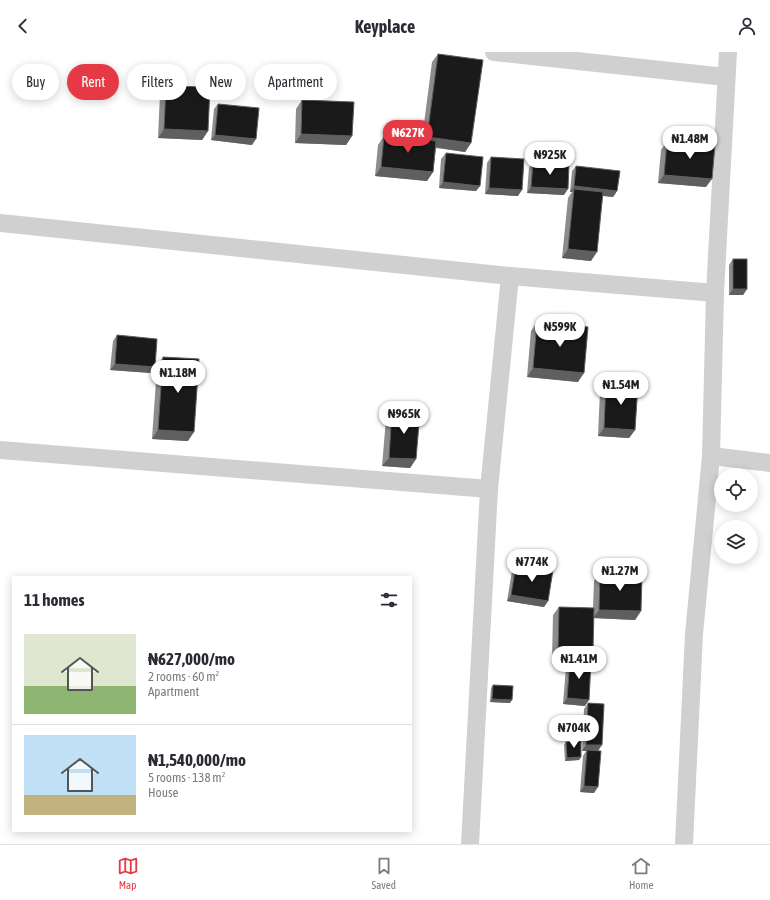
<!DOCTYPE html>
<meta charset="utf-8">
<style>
body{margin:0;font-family:"Asap Condensed",sans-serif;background:#f7f7f7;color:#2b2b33;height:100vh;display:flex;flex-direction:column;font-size:15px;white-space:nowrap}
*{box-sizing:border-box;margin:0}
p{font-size:13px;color:#7c7c81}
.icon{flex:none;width:22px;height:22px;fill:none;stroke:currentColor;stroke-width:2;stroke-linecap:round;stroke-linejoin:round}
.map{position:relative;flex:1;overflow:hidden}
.details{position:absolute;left:12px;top:524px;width:400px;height:256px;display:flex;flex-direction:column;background:#fff;border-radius:0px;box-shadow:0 2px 10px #0003}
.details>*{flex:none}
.top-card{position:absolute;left:12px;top:12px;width:400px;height:36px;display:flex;gap:8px}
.tools{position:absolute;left:714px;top:416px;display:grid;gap:8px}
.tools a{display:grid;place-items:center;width:44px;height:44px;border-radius:50%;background:#fff;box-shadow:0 2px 10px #0003;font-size:20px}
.price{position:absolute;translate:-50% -34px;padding:0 9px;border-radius:14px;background:#fff;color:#222;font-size:13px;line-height:26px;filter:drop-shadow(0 1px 2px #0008)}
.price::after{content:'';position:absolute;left:50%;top:24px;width:12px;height:9px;margin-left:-6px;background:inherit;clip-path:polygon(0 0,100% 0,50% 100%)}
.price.on{background:#e63946;color:#fff}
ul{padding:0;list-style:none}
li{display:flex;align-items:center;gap:12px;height:100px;padding:0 12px}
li+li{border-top:1px solid #e1e1e2}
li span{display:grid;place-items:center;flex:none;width:112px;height:80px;border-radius:0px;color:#555}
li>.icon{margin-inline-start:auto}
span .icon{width:48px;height:48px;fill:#fffc;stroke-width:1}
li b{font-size:17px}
h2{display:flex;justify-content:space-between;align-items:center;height:48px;padding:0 12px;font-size:17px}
.chip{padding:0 14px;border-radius:18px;background:#fff;box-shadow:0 2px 10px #0003;font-size:14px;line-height:36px}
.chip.on{background:#e63946;color:#fff}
header{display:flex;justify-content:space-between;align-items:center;height:52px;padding:0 12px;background:#fff;font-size:18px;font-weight:700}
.menu{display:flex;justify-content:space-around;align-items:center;height:56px;border-top:1px solid #e1e1e2;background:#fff;font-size:11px;color:#7c7c81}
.menu a{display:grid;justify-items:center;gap:2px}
.menu .on{color:#e63946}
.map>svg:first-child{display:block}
</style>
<header><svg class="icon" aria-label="back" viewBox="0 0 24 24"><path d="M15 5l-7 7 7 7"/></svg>Keyplace<svg class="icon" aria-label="person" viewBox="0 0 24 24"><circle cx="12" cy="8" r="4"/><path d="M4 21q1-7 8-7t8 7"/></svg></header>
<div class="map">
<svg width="770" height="792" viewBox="0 0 770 792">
<rect width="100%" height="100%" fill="#fff"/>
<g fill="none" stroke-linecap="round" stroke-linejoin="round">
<g stroke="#d0d0d0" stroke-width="18">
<polyline points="494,0 726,25"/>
<polyline points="0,171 510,224 715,241"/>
<polyline points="0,398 489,437"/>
<polyline points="711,404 770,411"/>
<polyline points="470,792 489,437 510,224"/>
<polyline points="684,792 694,582 711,404 715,241 728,0"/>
</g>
</g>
<g fill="#8c8c8c">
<polygon points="438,2 471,91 465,100 436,96 433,120 427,129 375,124 378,93 384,84 422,87 432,10"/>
<polygon points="166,34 208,79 202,88 158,86 160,42"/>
<polygon points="302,48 352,84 346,93 295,91 296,57"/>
<polygon points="218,52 252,93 211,88 214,57"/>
<polygon points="667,89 706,135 658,131 661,98"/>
<polygon points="446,101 480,134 476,139 439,136 441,107"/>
<polygon points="491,105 518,144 485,142 487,111"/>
<polygon points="533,110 564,143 527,141 529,116"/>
<polygon points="576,114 617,139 613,145 602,144 591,209 562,206 568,146 572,140 570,140 572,119"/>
<polygon points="733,207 747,237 743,243 729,243 729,213"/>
<polygon points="537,270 578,330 527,325 531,279"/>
<polygon points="117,283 151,321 110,318 113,289"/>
<polygon points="163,305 188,389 152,387 157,314"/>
<polygon points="606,330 635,378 629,386 598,384 600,339"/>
<polygon points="392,358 416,407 410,416 382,414 386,367"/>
<polygon points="516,513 548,549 544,555 507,549 512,519"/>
<polygon points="600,520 641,559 635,568 594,566 587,609 552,608 553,563 559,555 593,556 594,529"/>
<polygon points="570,609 585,654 563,652 566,615"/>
<polygon points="493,633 510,651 490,650 491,636"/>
<polygon points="588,651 598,699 594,741 580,740 583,704 586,699 582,699 584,657"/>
<polygon points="566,690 581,705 579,708 565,709 564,693"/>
</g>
<g fill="#5f5f5f">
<polygon points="164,77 208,79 202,88 158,86"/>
<polygon points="301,82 352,84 346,93 295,91"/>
<polygon points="215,83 256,87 252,93 211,88"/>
<polygon points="427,85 471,91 465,100 421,93"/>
<polygon points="381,115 433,120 427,129 375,124"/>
<polygon points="664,123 712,127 706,135 658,131"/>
<polygon points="443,130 480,134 476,139 439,136"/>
<polygon points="574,134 617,139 613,145 574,140 574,137 572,140 570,140"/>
<polygon points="531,135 568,137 564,143 527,141"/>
<polygon points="489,136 522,138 518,144 485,142"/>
<polygon points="568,197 597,200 591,209 562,206"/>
<polygon points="733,237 747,237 743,243 729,243"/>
<polygon points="115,312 155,315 151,321 110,318"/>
<polygon points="533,316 584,321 578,330 527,325"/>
<polygon points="604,376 635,378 629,386 598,384"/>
<polygon points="158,378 194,380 188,389 152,387"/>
<polygon points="389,406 416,407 410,416 382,414"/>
<polygon points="511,543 548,549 544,555 507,549"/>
<polygon points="599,558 641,559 635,568 593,566"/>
<polygon points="558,599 593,600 587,609 552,608"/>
<polygon points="567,646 589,648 585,654 563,652"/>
<polygon points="492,647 512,648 510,651 490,650"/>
<polygon points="586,693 602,693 598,699 582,699"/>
<polygon points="581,705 579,708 565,709 567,706"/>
<polygon points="584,734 598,735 594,741 580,740"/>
</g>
<g fill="#1a1a1a" stroke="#5f5f5f">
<polygon points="438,2 483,8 471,91 427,85"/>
<polygon points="166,34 210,35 208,79 164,77"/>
<polygon points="302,48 354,50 352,84 301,82"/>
<polygon points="218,52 259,56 256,87 215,83"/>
<polygon points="384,84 436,89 433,120 381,115"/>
<polygon points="667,89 715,93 712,127 664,123"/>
<polygon points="446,101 483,105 480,134 443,130"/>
<polygon points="491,105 524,107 522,138 489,136"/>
<polygon points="533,110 569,112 568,137 531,135"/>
<polygon points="576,114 620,119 617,139 574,134"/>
<polygon points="574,137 603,140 597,200 568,197"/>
<rect x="733" y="207" width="14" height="30"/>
<polygon points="537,270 588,275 584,321 533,316"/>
<polygon points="117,283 157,287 155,315 115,312"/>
<polygon points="163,305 199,307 194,380 158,378"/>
<polygon points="606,330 638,332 635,378 604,376"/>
<polygon points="392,358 420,360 416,407 389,406"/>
<polygon points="516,513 553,518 548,549 511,543"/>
<polygon points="600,520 642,522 641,559 599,558"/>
<polygon points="559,555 594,556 593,600 558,599"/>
<polygon points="570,609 591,610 589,648 567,646"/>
<polygon points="493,633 513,634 512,648 492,647"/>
<polygon points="588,651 604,652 602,693 586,693"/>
<polygon points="581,689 581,705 567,706 566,690"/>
<polygon points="587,698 601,699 598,735 584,734"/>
</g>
</svg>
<div class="tools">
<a><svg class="icon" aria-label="locate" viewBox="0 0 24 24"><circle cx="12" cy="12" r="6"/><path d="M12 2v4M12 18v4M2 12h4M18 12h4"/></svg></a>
<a><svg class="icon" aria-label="layers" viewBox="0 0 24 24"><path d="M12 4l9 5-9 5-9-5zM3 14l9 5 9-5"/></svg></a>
</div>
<b class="price on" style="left:408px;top:102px">₦627K</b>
<b class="price" style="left:690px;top:108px">₦1.48M</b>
<b class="price" style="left:550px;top:124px">₦925K</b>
<b class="price" style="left:560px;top:296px">₦599K</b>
<b class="price" style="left:178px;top:342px">₦1.18M</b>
<b class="price" style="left:621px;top:354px">₦1.54M</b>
<b class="price" style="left:404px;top:383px">₦965K</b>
<b class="price" style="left:532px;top:531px">₦774K</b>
<b class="price" style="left:620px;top:540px">₦1.27M</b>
<b class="price" style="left:579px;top:628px">₦1.41M</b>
<b class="price" style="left:574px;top:697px">₦704K</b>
<div class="top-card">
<a class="chip">Buy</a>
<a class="chip on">Rent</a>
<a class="chip">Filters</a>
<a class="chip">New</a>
<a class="chip">Apartment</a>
</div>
<section class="details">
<h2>11 homes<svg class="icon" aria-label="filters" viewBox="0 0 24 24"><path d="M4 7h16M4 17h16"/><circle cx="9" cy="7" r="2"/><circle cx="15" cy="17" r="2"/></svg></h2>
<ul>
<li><span style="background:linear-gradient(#dfe7d0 65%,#8fb573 0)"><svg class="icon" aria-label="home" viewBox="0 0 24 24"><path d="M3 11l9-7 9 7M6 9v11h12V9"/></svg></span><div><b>₦627,000/mo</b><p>2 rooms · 60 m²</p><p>Apartment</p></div></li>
<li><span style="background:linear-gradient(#bfe0f5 75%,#c2b280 0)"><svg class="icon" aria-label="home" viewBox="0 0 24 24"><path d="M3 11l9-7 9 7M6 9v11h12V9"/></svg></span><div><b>₦1,540,000/mo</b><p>5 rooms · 138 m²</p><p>House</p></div></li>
</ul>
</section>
</div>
<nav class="menu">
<a class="on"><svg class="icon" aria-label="map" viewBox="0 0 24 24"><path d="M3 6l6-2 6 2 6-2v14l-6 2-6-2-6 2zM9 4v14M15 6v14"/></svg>Map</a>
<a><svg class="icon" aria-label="saved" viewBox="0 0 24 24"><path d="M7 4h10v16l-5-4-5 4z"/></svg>Saved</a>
<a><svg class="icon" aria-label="home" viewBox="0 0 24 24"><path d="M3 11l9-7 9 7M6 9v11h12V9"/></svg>Home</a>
</nav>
